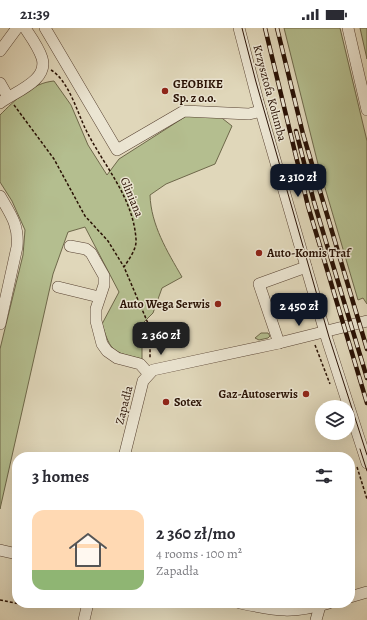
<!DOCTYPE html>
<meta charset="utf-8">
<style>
body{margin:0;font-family:Alegreya,serif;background:#f7f7f7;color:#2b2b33;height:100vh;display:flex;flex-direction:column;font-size:15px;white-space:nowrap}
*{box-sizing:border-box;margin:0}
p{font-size:13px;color:#7c7c81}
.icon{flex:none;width:22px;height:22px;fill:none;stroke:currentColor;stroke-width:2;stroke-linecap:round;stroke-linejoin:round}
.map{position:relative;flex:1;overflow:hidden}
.sheet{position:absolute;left:12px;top:424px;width:343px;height:156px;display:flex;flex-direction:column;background:#fff;border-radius:16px;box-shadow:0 4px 16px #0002}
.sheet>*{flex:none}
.buttons{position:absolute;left:315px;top:372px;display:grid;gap:8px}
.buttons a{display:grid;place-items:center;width:40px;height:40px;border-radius:50%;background:#fff;box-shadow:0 4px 16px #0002;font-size:20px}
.price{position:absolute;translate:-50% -34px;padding:0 9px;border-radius:8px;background:#111827;color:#fff;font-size:13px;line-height:26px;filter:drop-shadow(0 1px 2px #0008)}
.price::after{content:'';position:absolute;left:50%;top:24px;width:12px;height:9px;margin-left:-6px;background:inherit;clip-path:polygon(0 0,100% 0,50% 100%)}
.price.active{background:#222;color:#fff}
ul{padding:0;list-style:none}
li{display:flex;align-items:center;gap:12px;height:100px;padding:0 20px}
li+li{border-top:1px solid #e1e1e2}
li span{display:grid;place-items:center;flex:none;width:112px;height:80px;border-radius:12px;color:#555}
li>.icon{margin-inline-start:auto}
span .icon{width:48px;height:48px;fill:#fffc;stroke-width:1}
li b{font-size:17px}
h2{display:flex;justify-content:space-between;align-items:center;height:48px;padding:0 20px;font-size:17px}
.status{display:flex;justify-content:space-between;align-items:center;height:28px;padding:0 20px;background:#fff;direction:ltr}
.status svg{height:11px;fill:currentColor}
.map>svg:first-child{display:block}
</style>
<div class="status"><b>21:39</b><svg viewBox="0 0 49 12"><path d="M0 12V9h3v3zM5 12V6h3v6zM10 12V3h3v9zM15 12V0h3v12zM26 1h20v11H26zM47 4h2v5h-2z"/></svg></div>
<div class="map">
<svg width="367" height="592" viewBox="0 0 367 592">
<rect width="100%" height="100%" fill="#e0d7ba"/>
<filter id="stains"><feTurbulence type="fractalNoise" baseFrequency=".005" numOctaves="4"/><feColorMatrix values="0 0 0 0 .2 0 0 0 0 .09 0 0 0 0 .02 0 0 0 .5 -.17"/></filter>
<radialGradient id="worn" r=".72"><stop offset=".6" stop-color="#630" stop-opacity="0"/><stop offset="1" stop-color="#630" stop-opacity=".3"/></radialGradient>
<g fill="#b4be8f" stroke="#6e684a">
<polygon points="284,0 340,0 367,113 367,276 363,270 358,272 318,136"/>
<polygon points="360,0 367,0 367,31"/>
<path d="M54 53 71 77 88 117 107 147 119 131 191 85 218 87 232 98 215 136 166 156 150 167C151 197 167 223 182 249L162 260 153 285 142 296V331C113 324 111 325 102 296L119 264 85 199 68 204 53 246 0 481V321L23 227 25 202 12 173 0 154V87C15 72 32 55 54 53Z"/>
<polygon points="261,305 268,305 270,308 268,310 259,312 255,310"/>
</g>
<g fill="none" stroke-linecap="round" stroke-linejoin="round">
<g stroke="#574232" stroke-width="12">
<g id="minor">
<polyline points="45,0 117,122 184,83 249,86 261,83"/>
<polyline points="239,0 258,73 327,311 367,435"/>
<polyline points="348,0 367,82"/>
<polyline points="0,23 17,0"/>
<polyline points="0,55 8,69"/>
<path d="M0 75C14 64 49 53 42 30 39 20 31 9 25 0"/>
<path d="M0 168C11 187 19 197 17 219L0 296"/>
<polyline points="70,218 86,221 91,225 104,248 104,257 96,281 96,293 102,316 107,323 117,330 140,336 148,345"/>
<polyline points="58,259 99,269"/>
<polyline points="279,315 259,256 306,239"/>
<polyline points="124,429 143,353 153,342 279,315 367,293"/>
<polyline points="0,522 17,526"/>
<polyline points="350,569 367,564"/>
<path d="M240 575C277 583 292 586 329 575"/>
<polyline points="84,592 88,575"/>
<polyline points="316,592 320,578"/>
</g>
</g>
<g stroke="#291104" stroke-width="1.5" stroke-dasharray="3 2" stroke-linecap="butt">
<path d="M51 42C69 53 77 84 86 102 104 138 133 169 136 211 137 221 129 231 124 239L150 300V331"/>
<polyline points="14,77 54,131 85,188 108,213 124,239"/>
<polyline points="315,317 330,356"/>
<polyline points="357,439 367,471"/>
<polyline points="0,572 25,577 25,575"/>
</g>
<use href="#minor" stroke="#ebe5d2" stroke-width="11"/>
<g stroke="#291104" stroke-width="1">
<polyline points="242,0 256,54 329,309 367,427"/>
<polyline points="360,421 367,443"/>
</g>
<g stroke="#291104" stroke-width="4.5">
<g id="rail">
<polyline points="265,0 308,178 367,375"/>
<polyline points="277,0 303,106 367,321"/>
<polyline points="296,103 314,174 367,350"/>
</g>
</g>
<use href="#rail" stroke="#ebe5d2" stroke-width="3" stroke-dasharray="9" stroke-linecap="butt"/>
</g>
<g fill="#8f2418" stroke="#ebe5d2" stroke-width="1.5">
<circle cx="165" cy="63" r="4"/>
<circle cx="259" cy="225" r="4"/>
<circle cx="218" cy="276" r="4"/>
<circle cx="306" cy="366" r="4"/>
<circle cx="166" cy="374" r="4"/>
</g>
<g text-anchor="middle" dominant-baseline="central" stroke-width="3" stroke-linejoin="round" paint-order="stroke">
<g font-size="12" font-weight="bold" fill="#291104" stroke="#ebe5d2" text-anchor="start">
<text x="173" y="56">GEOBIKE<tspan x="173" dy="14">Sp. z o.o.</tspan></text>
<text x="267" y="225">Auto-Komis Traf</text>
<text x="210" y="276" text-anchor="end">Auto Wega Serwis</text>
<text x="298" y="366" text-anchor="end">Gaz-Autoserwis</text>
<text x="174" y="374">Sotex</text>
</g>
<g font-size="12" fill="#291104" stroke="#ebe5d2">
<text transform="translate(270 65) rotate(75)">Krzysztofa Kolumba</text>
<text transform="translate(132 169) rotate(67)">Gliniana</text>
<text transform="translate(124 377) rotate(-76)">Zapadła</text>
</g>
</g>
<rect width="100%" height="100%" filter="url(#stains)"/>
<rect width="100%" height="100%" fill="url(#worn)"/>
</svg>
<div class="buttons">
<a><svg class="icon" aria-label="layers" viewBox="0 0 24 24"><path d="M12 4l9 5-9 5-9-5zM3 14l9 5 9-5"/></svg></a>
</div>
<b class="price" style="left:298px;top:170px">2 310 zł</b>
<b class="price" style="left:299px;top:299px">2 450 zł</b>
<b class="price active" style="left:161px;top:328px">2 360 zł</b>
<section class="sheet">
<h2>3 homes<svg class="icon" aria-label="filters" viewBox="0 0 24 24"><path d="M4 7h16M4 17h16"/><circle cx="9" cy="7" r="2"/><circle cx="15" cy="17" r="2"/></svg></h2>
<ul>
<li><span style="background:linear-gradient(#ffd9b3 75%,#8fb573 0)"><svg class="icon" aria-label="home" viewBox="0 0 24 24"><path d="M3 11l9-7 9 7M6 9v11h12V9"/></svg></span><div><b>2 360 zł/mo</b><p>4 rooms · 100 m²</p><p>Zapadła</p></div></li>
</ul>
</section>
</div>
